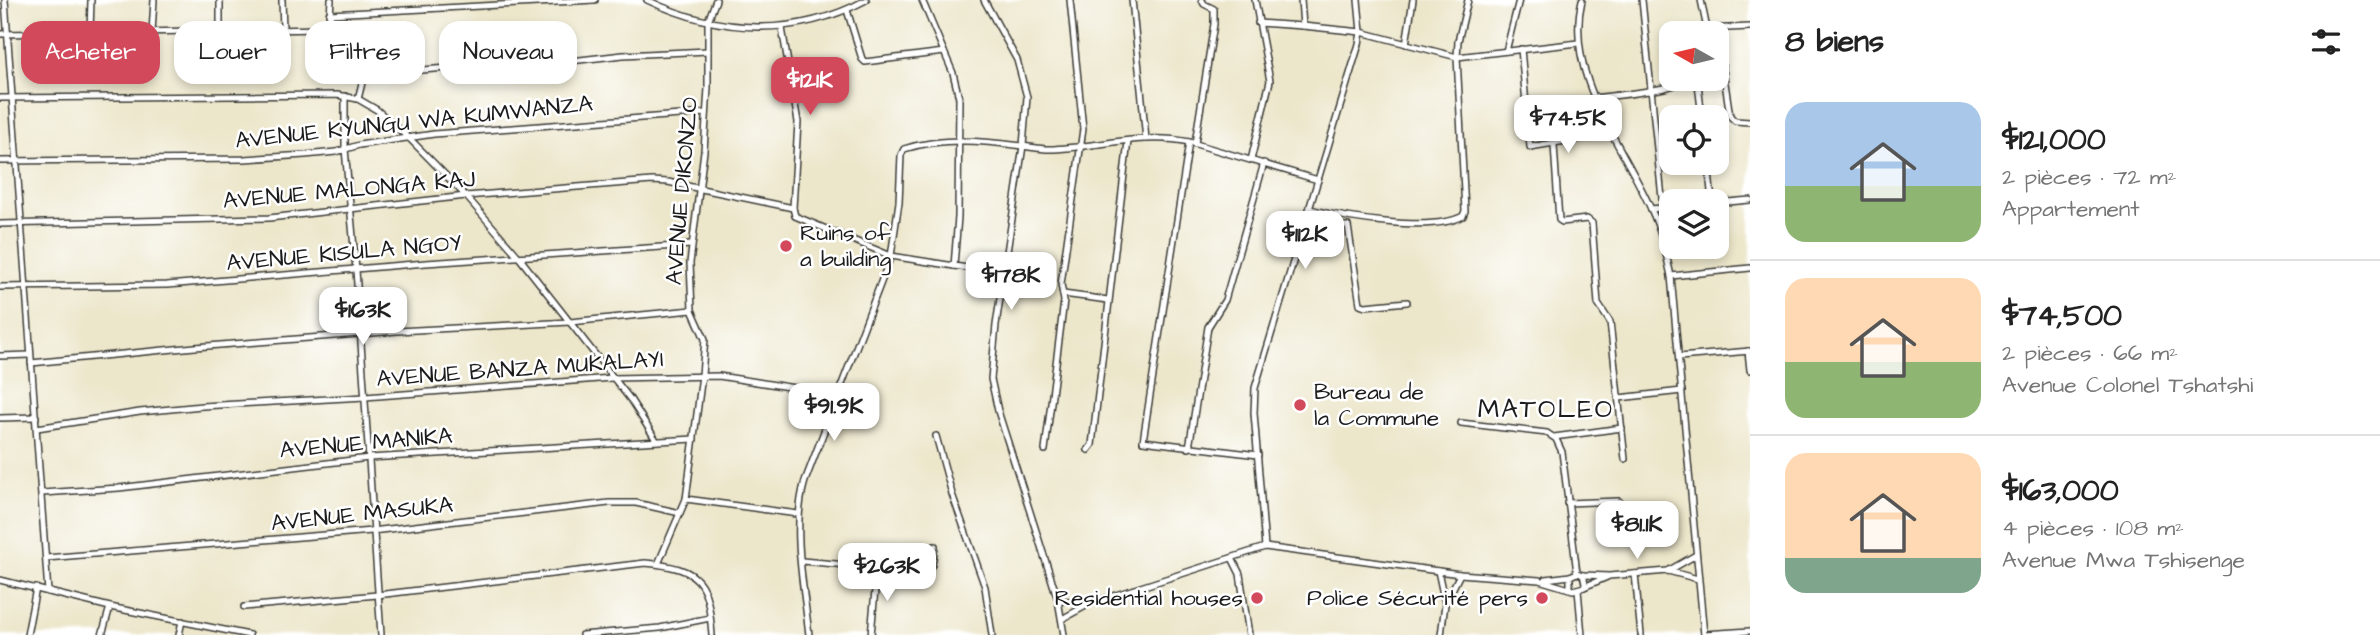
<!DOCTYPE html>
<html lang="fr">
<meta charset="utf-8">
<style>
body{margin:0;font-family:"Architects Daughter",sans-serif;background:#f2f2f2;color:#222;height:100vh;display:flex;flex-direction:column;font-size:26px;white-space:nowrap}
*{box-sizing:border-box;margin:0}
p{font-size:23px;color:#767676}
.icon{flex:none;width:38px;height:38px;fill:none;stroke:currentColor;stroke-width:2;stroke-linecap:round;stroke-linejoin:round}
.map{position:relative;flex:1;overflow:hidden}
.details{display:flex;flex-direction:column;background:#fff;width:630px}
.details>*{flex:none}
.hud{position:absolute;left:21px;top:21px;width:665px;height:63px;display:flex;gap:14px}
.needle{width:46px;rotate:278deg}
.buttons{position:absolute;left:1659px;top:21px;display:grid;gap:14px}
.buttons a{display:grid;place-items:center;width:70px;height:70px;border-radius:14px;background:#fff;box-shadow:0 4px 10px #0003;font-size:35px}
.price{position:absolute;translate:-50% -60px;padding:0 16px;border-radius:14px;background:#fff;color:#222;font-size:23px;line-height:46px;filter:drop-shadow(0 2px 4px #0008)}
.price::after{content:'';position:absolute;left:50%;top:42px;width:21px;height:16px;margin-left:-10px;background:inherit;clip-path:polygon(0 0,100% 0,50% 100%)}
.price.active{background:#d1495b;color:#fff}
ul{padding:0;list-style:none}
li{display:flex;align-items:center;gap:21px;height:175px;padding:0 35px}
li+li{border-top:2px solid #e0e0e0}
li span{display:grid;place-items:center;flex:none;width:196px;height:140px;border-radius:21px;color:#555}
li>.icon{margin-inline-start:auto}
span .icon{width:84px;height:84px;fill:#fffc;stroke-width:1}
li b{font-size:30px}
h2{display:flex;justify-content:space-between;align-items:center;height:84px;padding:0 35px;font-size:30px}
.tag{padding:0 24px;border-radius:21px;background:#fff;box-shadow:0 4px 10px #0003;font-size:24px;line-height:63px}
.tag.active{background:#d1495b;color:#fff}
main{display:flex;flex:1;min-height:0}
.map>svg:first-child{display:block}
</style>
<main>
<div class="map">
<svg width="1750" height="635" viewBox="0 0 1750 635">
<rect width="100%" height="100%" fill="#fff"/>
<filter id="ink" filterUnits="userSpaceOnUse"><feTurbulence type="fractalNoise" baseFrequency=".0143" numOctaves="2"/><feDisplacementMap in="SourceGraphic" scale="14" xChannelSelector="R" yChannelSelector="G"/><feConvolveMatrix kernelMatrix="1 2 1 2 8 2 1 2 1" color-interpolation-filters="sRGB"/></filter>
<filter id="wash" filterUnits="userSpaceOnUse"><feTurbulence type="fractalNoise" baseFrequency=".00686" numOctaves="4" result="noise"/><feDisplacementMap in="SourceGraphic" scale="28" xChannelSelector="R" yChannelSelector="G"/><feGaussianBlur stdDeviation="1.57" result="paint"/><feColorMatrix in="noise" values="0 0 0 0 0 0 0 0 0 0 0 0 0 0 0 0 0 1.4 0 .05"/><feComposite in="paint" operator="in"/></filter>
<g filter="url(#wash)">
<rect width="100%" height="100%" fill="#ece6ca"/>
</g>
<g filter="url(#ink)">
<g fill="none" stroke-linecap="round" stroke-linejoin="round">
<g stroke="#3b3a36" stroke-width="8">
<g id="street">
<polyline points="5,0 48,592"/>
<polyline points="282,0 283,29"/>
<polyline points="331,0 329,31 363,79"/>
<path d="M647 0C719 34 795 38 866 0"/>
<polyline points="922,0 953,73 959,98 958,217 954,266"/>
<polyline points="984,0 1017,60 1027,97 1023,146 996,325 991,379 998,411 1058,600 1064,635"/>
<polyline points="1132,0 1146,139"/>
<polyline points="1301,0 1303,26"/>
<path d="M1582 0C1564 76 1622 143 1651 209 1661 230 1666 253 1671 276L1704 635"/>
<polyline points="1642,0 1663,208"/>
<polyline points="1701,0 1707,29 1750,27"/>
<polyline points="847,10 862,59 865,62 944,52"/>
<polyline points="329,14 595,0"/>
<polyline points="1258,23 1303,26 1361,32 1457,57 1578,43"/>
<polyline points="782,28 798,122 793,208 795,216 891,256 1005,274"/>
<polyline points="1717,30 1730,116 1735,121 1750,122"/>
<polyline points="220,31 220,0"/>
<polyline points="90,32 91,0"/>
<polyline points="152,32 154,0"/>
<polyline points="0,34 328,29"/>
<polyline points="1406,44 1413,0"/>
<polyline points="1521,49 1530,147 1613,133"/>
<polyline points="1506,51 1519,0"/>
<polyline points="345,96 345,149 356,270 381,635"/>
<polyline points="0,98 337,95 358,99 377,110 410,139 466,196 518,256 630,399 656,440"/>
<path d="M1594 98C1619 95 1644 93 1668 87 1678 85 1683 80 1694 80L1698 84 1702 117"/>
<polyline points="358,99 363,79 367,76 383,73 448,68 510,68 623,55 708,51"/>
<polyline points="1189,142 1143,441 1258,455"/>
<polyline points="1195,143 1214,24 1214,9 1204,4 1202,0"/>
<polyline points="1554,145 1559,220 1562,222 1587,219 1592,223 1598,304 1610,322 1625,459"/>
<polyline points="1251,160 1270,81 1255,0"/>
<polyline points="0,161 244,159 305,155 336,152 359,145 434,134 706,113"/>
<polyline points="1708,163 1712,201"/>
<polyline points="1717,203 1750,200"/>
<path d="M1310 209C1344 218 1432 233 1463 216L1465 211 1457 57 1458 41 1468 0"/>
<polyline points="1651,209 1671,207"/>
<polyline points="0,224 269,218 466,196 652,181 668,182 793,208"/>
<polyline points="1298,253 1340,226 1348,226 1360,304 1365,306 1407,302"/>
<polyline points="1671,276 1750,268"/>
<polyline points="0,287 167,285 426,263 691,245"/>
<polyline points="1063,294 1108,300"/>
<polyline points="1748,351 1750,370"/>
<polyline points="0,356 30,355"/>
<polyline points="1679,357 1750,351"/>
<polyline points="31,363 195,347 397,331 570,322 692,310"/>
<polyline points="1619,398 1682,391"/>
<polyline points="0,418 36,417"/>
<polyline points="1461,423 1547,433 1556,439 1562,452 1577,573"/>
<polyline points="37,428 140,412 202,406 365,397 612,378 719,376 801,389 837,399"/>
<polyline points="936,436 952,494 985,587 992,635"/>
<polyline points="1554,437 1622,428"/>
<polyline points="1189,448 1208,327 1225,300 1264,163"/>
<polyline points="1045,450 1064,301 1061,284 1083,129 1070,0"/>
<polyline points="1088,450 1092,445 1128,141"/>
<polyline points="42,493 119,488 369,458 694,439"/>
<polyline points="686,499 798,514"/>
<polyline points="1567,503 1619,501"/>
<polyline points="1265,547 1254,413 1255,388 1359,44 1361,32 1358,0"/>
<polyline points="46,558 372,531 609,503 636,503 680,513"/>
<polyline points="1232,558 1240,574 1249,635"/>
<polyline points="802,561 925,572 932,565 935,546"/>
<polyline points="658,564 686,499 702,375 705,339 692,310 690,263 704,151 708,88 708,21 716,0"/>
<polyline points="1438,571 1445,604 1441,635"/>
<polyline points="1668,571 1696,555"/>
<polyline points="1635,574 1641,635"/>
<polyline points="1583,575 1609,576 1668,571 1698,579"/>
<polyline points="1546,579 1570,576"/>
<polyline points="0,580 110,607 249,635"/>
<polyline points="1584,587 1607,577"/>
<polyline points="1578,590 1582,635"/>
<polyline points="1058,600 1091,603"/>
<polyline points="1445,604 1460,574"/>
<path d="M244 607 377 595 645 563C702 568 708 582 712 635"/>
<polyline points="1062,619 1091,603 1265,547 1460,574 1539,580 1573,590 1584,587 1585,583 1583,575 1577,573 1570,576 1570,587"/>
<polyline points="1704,634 1750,631"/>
<polyline points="27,635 36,588"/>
<polyline points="102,635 110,607"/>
<polyline points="179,635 182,621"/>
<polyline points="582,635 660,628 710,618"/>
<path d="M809 635C804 587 791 527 805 481L891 256 899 202 901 155 904 149C943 137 983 141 1022 146 1031 147 1040 149 1049 149 1095 148 1143 132 1189 142L1318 180"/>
<polyline points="871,635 877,568"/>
</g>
</g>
<use href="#street" stroke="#fff" stroke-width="5"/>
</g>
</g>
<g fill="#d1495b" stroke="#fff" stroke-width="2.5">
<circle cx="786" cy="246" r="7"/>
<circle cx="1300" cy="405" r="7"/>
<circle cx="1257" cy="598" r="7"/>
<circle cx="1542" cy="598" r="7"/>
</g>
<g text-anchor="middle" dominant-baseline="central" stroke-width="5" stroke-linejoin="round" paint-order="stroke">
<g font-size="23" fill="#1c1c1c" stroke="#fff">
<text transform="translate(414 122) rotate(-6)">AVENUE KYUNGU WA KUMWANZA</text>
<text transform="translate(349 190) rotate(-5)">AVENUE MALONGA KAJ</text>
<text transform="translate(682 191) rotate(-85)">AVENUE DIKONZO</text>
<text transform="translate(344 253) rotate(-5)">AVENUE KISULA NGOY</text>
<text transform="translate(520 369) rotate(-4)">AVENUE BANZA MUKALAYI</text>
<text transform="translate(366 443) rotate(-5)">AVENUE MANIKA</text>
<text transform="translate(362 514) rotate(-6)">AVENUE MASUKA</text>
</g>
<g font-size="23" fill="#1c1c1c" stroke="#fff" text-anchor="start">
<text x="800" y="233">Ruins of<tspan x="800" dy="26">a building</tspan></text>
<text x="1314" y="392">Bureau de<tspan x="1314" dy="26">la Commune</tspan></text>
<text x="1243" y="598" text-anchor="end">Residential houses</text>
<text x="1528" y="598" text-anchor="end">Police Sécurité pers</text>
</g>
<g font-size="26" letter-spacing="2" fill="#1c1c1c" stroke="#fff">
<text x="1546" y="409">MATOLEO</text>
</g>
</g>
</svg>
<div class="buttons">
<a><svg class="needle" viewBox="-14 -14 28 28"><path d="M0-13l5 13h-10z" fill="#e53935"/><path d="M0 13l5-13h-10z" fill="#767676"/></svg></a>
<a><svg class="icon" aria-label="locate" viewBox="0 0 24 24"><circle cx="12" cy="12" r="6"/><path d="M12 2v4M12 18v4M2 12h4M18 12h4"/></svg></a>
<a><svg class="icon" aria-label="layers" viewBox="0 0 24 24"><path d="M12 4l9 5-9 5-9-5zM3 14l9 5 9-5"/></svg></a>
</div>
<b class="price active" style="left:810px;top:117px">$121K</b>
<b class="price" style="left:1568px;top:155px">$74.5K</b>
<b class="price" style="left:1305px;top:271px">$112K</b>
<b class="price" style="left:1011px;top:312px">$178K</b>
<b class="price" style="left:363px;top:347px">$163K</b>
<b class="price" style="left:834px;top:443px">$91.9K</b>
<b class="price" style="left:1637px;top:561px">$81.1K</b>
<b class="price" style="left:887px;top:603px">$263K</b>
<div class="hud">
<a class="tag active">Acheter</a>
<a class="tag">Louer</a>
<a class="tag">Filtres</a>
<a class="tag">Nouveau</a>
</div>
</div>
<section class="details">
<h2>8 biens<svg class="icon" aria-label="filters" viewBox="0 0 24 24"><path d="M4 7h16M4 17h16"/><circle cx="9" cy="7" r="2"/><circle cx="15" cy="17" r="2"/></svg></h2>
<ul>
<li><span style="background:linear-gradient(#a9c7e8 60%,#8fb573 0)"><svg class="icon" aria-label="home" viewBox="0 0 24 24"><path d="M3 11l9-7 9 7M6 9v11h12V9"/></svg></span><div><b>$121,000</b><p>2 pièces · 72 m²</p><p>Appartement</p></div></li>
<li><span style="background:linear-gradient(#ffd9b3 60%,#8fb573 0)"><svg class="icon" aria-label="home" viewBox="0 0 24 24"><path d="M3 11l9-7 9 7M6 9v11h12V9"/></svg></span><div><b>$74,500</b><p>2 pièces · 66 m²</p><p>Avenue Colonel Tshatshi</p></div></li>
<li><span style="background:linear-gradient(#ffd9b3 75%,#7fa58c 0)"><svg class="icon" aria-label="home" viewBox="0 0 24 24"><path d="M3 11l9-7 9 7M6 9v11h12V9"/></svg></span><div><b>$163,000</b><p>4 pièces · 108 m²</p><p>Avenue Mwa Tshisenge</p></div></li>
</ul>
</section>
</main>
